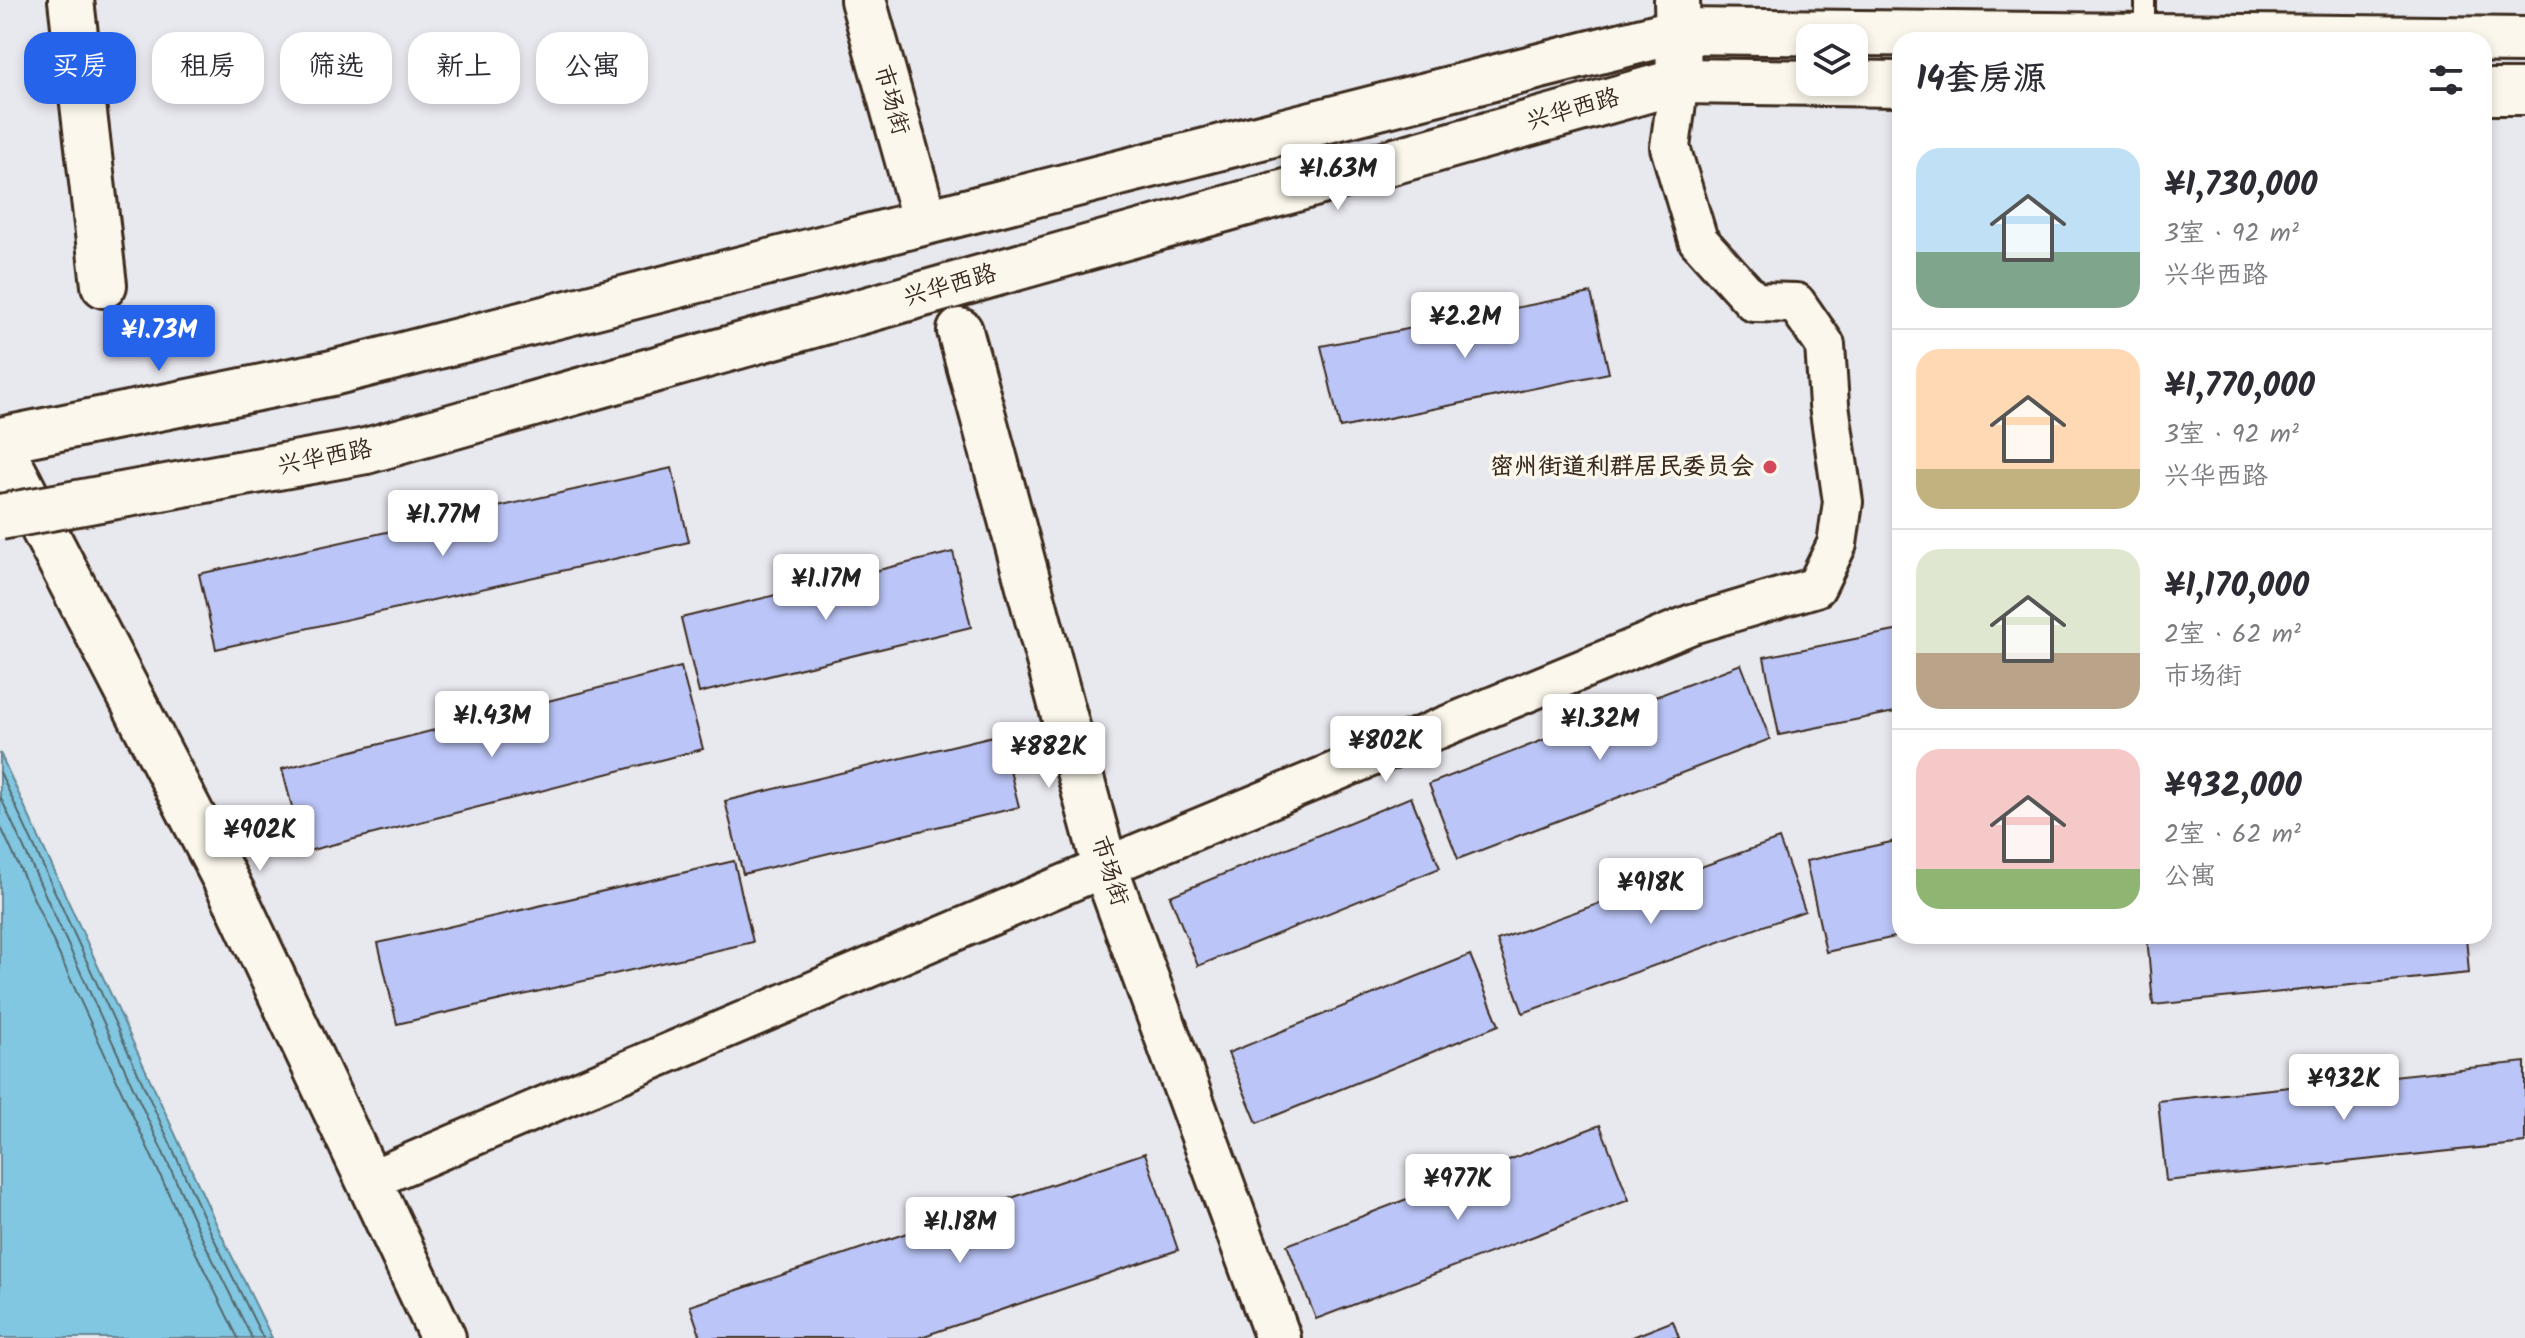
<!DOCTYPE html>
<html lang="zh">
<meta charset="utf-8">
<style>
body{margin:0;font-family:Kalam,"LXGW WenKai TC",sans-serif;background:#f2f2f3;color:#2b2b33;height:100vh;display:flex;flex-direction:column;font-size:30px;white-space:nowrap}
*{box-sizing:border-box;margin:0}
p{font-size:26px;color:#7c7c81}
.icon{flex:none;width:44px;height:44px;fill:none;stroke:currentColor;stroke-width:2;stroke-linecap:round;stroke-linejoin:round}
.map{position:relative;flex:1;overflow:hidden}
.details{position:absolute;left:1892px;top:32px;width:600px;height:912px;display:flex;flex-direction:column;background:#fff;border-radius:24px;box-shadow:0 4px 12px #0003}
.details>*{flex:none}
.banner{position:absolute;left:24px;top:32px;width:760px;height:72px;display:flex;gap:16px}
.controls{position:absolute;left:1796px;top:24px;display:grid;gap:16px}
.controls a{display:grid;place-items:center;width:72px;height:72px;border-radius:16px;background:#fff;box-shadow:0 4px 12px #0003;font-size:40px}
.price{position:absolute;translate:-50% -68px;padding:0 18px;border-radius:8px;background:#fff;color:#222;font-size:26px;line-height:52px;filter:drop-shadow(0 2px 4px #0008)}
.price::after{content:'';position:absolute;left:50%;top:48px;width:24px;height:18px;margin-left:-12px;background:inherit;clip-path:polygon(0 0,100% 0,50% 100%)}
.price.active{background:#2563eb;color:#fff}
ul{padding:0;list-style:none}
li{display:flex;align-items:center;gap:24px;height:200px;padding:0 24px}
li+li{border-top:2px solid #e1e1e2}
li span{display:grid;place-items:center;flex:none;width:224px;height:160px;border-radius:24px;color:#555}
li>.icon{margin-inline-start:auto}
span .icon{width:96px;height:96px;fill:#fffc;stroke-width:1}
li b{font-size:34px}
h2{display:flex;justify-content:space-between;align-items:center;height:96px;padding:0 24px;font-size:34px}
.pill{padding:0 28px;border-radius:24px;background:#fff;box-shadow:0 4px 12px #0003;font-size:28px;line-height:72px}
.pill.active{background:#2563eb;color:#fff}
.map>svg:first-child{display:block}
</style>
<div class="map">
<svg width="2525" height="1338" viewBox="0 0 2525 1338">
<rect width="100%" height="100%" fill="#e8e8ef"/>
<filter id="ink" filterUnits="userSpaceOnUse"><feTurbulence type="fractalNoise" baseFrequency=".0125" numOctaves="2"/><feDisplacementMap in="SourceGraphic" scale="16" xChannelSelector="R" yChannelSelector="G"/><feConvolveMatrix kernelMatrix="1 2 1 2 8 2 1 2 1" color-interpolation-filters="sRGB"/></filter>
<g filter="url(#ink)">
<polygon fill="#81c7e2" stroke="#658894" stroke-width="2" points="0,753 221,1234 272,1338 0,1338"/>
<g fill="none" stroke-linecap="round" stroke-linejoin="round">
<g stroke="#57696c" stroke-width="2">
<polyline points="0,772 213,1237 263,1338"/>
<polyline points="0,796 204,1242 252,1338"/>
<polyline points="0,825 193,1247 238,1338"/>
</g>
</g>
<g fill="#bbc5f7" stroke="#3b2a1e" stroke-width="2">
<polygon points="1591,293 1609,373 1340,428 1321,346"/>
<polygon points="672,468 689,542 216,649 199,574"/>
<polygon points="953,552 971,627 699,693 681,618"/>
<polygon points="1900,630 1900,711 1779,735 1764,657"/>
<polygon points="1741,664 1770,739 1458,859 1429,784"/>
<polygon points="681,667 703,749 304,852 282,769"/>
<polygon points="1001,734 1019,807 743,874 725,801"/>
<polygon points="1411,797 1440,868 1198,966 1170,896"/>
<polygon points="1779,839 1805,911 1523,1013 1497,940"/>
<polygon points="1900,840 1900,936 1826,952 1806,861"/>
<polygon points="734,861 753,942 397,1024 378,943"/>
<polygon points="2147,936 2466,936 2469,973 2153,1005"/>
<polygon points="1470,955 1499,1025 1257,1123 1228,1053"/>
<polygon points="2525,1062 2525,1143 2166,1181 2158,1101"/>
<polygon points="1600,1125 1629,1200 1316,1319 1287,1245"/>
<polygon points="1145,1153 1178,1250 918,1338 701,1338 690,1306"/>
<polygon points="1673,1321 1679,1338 1630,1338"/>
</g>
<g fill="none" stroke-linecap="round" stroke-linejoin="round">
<polyline stroke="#c5c2c5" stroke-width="44" stroke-dasharray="44 22" stroke-linecap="butt" points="919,200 958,324"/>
<g stroke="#3b2a1e" stroke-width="24">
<polyline id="service" points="2145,0 2145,36"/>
</g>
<g stroke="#3b2a1e" stroke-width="44">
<polyline id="minor" points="368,1181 1105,867 1692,624 1816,587 1837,544 1843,502 1829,405 1825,345 1796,303 1754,302 1698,240 1670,147 1679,81"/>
</g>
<g stroke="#3b2a1e" stroke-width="50">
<g id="tertiary">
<polyline points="71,0 104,285"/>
<polyline points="863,0 919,200"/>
<polyline points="1677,0 1679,81"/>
<polyline points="960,331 1105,867 1278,1338"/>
<polyline points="0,445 240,908 443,1338"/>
</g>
</g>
<g stroke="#3b2a1e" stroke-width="50">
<g id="secondary">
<polyline points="2484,92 2525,92"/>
<polyline points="0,440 332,373 1678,31 2525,40"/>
<polyline points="366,451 1679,81 1900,84"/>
</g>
</g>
<use href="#service" stroke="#fbf7ec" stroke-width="18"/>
<use href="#minor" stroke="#fbf7ec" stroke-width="38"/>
<use href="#tertiary" stroke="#fbf7ec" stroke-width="44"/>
<use href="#secondary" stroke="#fbf7ec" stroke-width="44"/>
<g stroke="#3b2a1e" stroke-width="50" stroke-linecap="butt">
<polyline id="secondary-bridge" points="0,517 366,451"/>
</g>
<use href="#secondary-bridge" stroke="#fbf7ec" stroke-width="44"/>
</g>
</g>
<circle fill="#d1495b" stroke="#fbf7ec" stroke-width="3" cx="1770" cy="467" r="8"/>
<g text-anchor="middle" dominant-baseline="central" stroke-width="7" stroke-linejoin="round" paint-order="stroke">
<g font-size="24" fill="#3b2a1e" stroke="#fbf7ec">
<text transform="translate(891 100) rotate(74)">市场街</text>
<text transform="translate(1573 110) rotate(-16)">兴华西路</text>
<text transform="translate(950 286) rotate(-16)">兴华西路</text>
<text transform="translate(325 458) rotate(-11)">兴华西路</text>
<text transform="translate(1109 871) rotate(72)">市场街</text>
</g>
<g font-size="24" font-weight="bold" fill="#3b2a1e" stroke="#fbf7ec" text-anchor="end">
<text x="1754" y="467">密州街道利群居民委员会</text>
</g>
</g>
</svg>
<div class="controls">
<a><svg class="icon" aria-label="layers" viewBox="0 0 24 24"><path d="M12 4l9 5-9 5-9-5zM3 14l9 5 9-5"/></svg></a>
</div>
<b class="price" style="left:1338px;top:212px">¥1.63M</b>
<b class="price" style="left:1465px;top:360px">¥2.2M</b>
<b class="price active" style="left:159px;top:373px">¥1.73M</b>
<b class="price" style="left:443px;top:558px">¥1.77M</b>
<b class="price" style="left:826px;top:622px">¥1.17M</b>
<b class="price" style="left:492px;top:759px">¥1.43M</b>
<b class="price" style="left:1600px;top:762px">¥1.32M</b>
<b class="price" style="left:1386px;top:784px">¥802K</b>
<b class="price" style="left:1049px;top:790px">¥882K</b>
<b class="price" style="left:260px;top:873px">¥902K</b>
<b class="price" style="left:1651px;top:926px">¥918K</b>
<b class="price" style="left:2344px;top:1122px">¥932K</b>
<b class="price" style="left:1458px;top:1222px">¥977K</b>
<b class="price" style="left:960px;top:1265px">¥1.18M</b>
<div class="banner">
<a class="pill active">买房</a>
<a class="pill">租房</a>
<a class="pill">筛选</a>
<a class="pill">新上</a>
<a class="pill">公寓</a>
</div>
<section class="details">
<h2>14套房源<svg class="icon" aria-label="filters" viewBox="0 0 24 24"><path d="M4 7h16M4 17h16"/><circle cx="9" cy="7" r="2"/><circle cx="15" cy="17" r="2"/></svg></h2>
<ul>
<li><span style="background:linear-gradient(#bfe0f5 65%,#7fa58c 0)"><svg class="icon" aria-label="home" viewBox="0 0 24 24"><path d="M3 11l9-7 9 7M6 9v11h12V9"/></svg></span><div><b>¥1,730,000</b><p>3室 · 92 m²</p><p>兴华西路</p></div></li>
<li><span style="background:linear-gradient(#ffd9b3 75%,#c2b280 0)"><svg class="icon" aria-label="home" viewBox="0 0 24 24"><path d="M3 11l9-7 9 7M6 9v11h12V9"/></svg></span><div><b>¥1,770,000</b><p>3室 · 92 m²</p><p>兴华西路</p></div></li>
<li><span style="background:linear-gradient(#dfe7d0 65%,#b9a48a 0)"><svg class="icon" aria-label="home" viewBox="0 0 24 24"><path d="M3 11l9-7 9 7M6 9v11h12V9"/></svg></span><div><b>¥1,170,000</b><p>2室 · 62 m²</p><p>市场街</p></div></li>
<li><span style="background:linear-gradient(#f6c9c9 75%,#8fb573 0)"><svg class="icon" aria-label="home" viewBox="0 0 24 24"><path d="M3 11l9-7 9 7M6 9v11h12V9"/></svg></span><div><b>¥932,000</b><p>2室 · 62 m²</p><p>公寓</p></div></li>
</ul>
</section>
</div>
